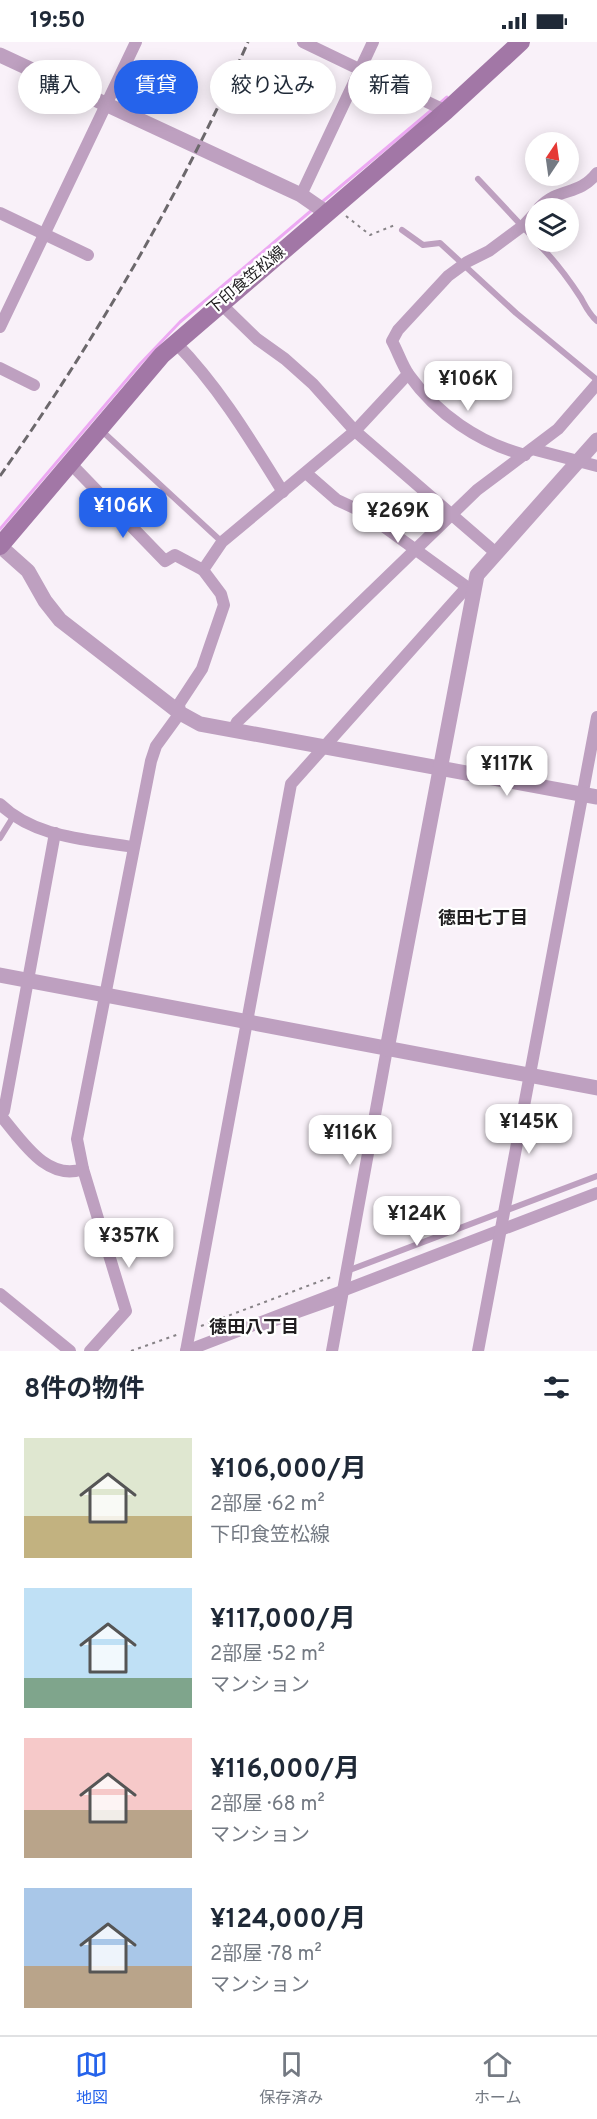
<!DOCTYPE html>
<html lang="ja">
<meta charset="utf-8">
<style>
body{margin:0;font-family:Overpass,"Noto Sans JP",sans-serif;background:#f6f6f7;color:#1f2937;height:100vh;display:flex;flex-direction:column;font-size:22px;white-space:nowrap}
*{box-sizing:border-box;margin:0}
p{font-size:20px;color:#747a83}
.icon{flex:none;width:33px;height:33px;fill:none;stroke:currentColor;stroke-width:2;stroke-linecap:round;stroke-linejoin:round}
.map{position:relative;height:1309px;overflow:hidden}
.sheet{display:flex;flex-direction:column;background:#fff;flex:1}
.sheet>*{flex:none}
.hud{position:absolute;left:18px;top:18px;width:561px;height:54px;display:flex;gap:12px}
.needle{width:39px;rotate:13deg}
.buttons{position:absolute;left:525px;top:90px;display:grid;gap:12px}
.buttons a{display:grid;place-items:center;width:54px;height:54px;border-radius:50%;background:#fff;box-shadow:0 3px 15px #0003;font-size:30px}
.price{position:absolute;translate:-50% -51px;padding:0 14px;border-radius:12px;background:#fff;color:#222;font-size:20px;line-height:39px;filter:drop-shadow(0 2px 3px #0008)}
.price::after{content:'';position:absolute;left:50%;top:36px;width:18px;height:14px;margin-left:-9px;background:inherit;clip-path:polygon(0 0,100% 0,50% 100%)}
.price.active{background:#2563eb;color:#fff}
ul{padding:0;list-style:none}
li{display:flex;align-items:center;gap:18px;height:150px;padding:0 24px}
li span{display:grid;place-items:center;flex:none;width:168px;height:120px;border-radius:0px;color:#555}
li>.icon{margin-inline-start:auto}
span .icon{width:72px;height:72px;fill:#fffc;stroke-width:1}
li b{font-size:26px}
h2{display:flex;justify-content:space-between;align-items:center;height:72px;padding:0 24px;font-size:26px}
.tag{padding:0 21px;border-radius:27px;background:#fff;box-shadow:0 3px 15px #0003;font-size:21px;line-height:54px}
.tag.active{background:#2563eb;color:#fff}
.status{display:flex;justify-content:space-between;align-items:center;height:42px;padding:0 30px;background:#fff;direction:ltr}
.status svg{height:16px;fill:currentColor}
.tabs{display:flex;justify-content:space-around;align-items:center;height:84px;border-top:2px solid #e0e1e3;background:#fff;font-size:16px;color:#747a83}
.tabs a{display:grid;justify-items:center;gap:3px}
.tabs .active{color:#2563eb}
.map>svg:first-child{display:block}
</style>
<div class="status"><b>19:50</b><svg viewBox="0 0 49 12"><path d="M0 12V9h3v3zM5 12V6h3v6zM10 12V3h3v9zM15 12V0h3v12zM26 1h20v11H26zM47 4h2v5h-2z"/></svg></div>
<div class="map">
<svg width="597" height="1309" viewBox="0 0 597 1309">
<rect width="100%" height="100%" fill="#f9f1f9"/>
<g fill="none" stroke-linecap="round" stroke-linejoin="round">
<g stroke="#eda9f3" stroke-width="3">
<polyline points="439,62 447,55"/>
<polyline points="322,160 434,66"/>
<polyline points="0,487 140,322 180,280 312,168"/>
</g>
<g stroke="#878387" stroke-width="2" stroke-dasharray="3 4.5" stroke-linecap="butt">
<polyline points="346,174 370,193 395,183"/>
<polyline points="201,1284 334,1234"/>
<polyline points="131,1309 179,1292"/>
</g>
<g stroke="#bea0c0" stroke-width="6">
<polyline points="478,137 536,199"/>
<polyline points="402,188 423,203 440,201 516,271 597,338"/>
<path d="M536 200C553 216 568 236 581 256 586 265 589 272 597 279"/>
<polyline points="102,389 222,500"/>
<polyline points="0,796 13,775"/>
<polyline points="347,1229 597,1134"/>
<polyline points="259,1287 341,1258"/>
</g>
<g stroke="#bea0c0" stroke-width="12">
<polyline points="303,0 446,69"/>
<polyline points="301,153 373,0"/>
<path d="M539 166C560 144 578 155 597 131"/>
<polyline points="0,171 88,213"/>
<polyline points="220,261 257,297 285,317 313,342 355,389 496,511"/>
<polyline points="0,285 136,0"/>
<path d="M175 300C219 345 250 397 283 450"/>
<polyline points="0,326 34,343"/>
<polyline points="532,407 597,424"/>
<path d="M525 413C479 401 437 372 409 333 402 323 398 310 392 299L398 288 448 234 467 220 489 209 524 183 536 170"/>
<polyline points="70,421 165,519 175,513 203,528"/>
<polyline points="306,431 337,458 365,471 467,545 473,546"/>
<polyline points="233,688 237,680 477,448 558,387 597,342"/>
<path d="M0 762C35 796 87 797 133 805"/>
<path d="M0 1073C21 1097 46 1140 83 1127"/>
<polyline points="0,1074 4,1069 55,791"/>
<polyline points="0,1252 70,1309"/>
<polyline points="90,1309 126,1269 83,1127 77,1097 151,719 156,704 180,671 179,662 202,627 224,563 221,552 203,528 222,500 355,389 408,332"/>
<polyline points="186,1309 291,742 467,545"/>
<polyline points="186,1309 597,1151"/>
<polyline points="332,1309 387,1007"/>
<polyline points="478,1309 597,675"/>
</g>
<g stroke="#bea0c0" stroke-width="15">
<polyline points="0,13 301,153 327,171"/>
<polyline points="0,504 28,529 45,559 60,578 180,671 200,682 597,755"/>
<polyline points="0,933 597,1046"/>
<polyline points="387,1007 477,533 597,398"/>
</g>
<polyline stroke="#a277a6" stroke-width="18" points="0,504 162,313 446,69 521,0"/>
<path stroke="#6c686c" stroke-width="3" stroke-dasharray="9 4.5" stroke-linecap="butt" d="M0 434C96 297 180 153 248 0"/>
</g>
<g text-anchor="middle" dominant-baseline="central" stroke-width="4.5" stroke-linejoin="round" paint-order="stroke">
<g font-size="16" fill="#201e20" stroke="#fff">
<text transform="translate(247 239) rotate(-40)">下印食笠松線</text>
</g>
<g font-size="18" font-weight="bold" fill="#201e20" stroke="#fff">
<text x="483" y="877">徳田七丁目</text>
<text x="254" y="1286">徳田八丁目</text>
</g>
</g>
</svg>
<div class="buttons">
<a><svg class="needle" viewBox="-14 -14 28 28"><path d="M0-13l5 13h-10z" fill="#e53935"/><path d="M0 13l5-13h-10z" fill="#747a83"/></svg></a>
<a><svg class="icon" aria-label="layers" viewBox="0 0 24 24"><path d="M12 4l9 5-9 5-9-5zM3 14l9 5 9-5"/></svg></a>
</div>
<b class="price" style="left:468px;top:370px">¥106K</b>
<b class="price active" style="left:123px;top:497px">¥106K</b>
<b class="price" style="left:398px;top:502px">¥269K</b>
<b class="price" style="left:507px;top:755px">¥117K</b>
<b class="price" style="left:529px;top:1113px">¥145K</b>
<b class="price" style="left:350px;top:1124px">¥116K</b>
<b class="price" style="left:417px;top:1205px">¥124K</b>
<b class="price" style="left:129px;top:1227px">¥357K</b>
<div class="hud">
<a class="tag">購入</a>
<a class="tag active">賃貸</a>
<a class="tag">絞り込み</a>
<a class="tag">新着</a>
</div>
</div>
<section class="sheet">
<h2>8件の物件<svg class="icon" aria-label="filters" viewBox="0 0 24 24"><path d="M4 7h16M4 17h16"/><circle cx="9" cy="7" r="2"/><circle cx="15" cy="17" r="2"/></svg></h2>
<ul>
<li><span style="background:linear-gradient(#dfe7d0 65%,#c2b280 0)"><svg class="icon" aria-label="home" viewBox="0 0 24 24"><path d="M3 11l9-7 9 7M6 9v11h12V9"/></svg></span><div><b>¥106,000/月</b><p>2部屋 · 62 m²</p><p>下印食笠松線</p></div></li>
<li><span style="background:linear-gradient(#bfe0f5 75%,#7fa58c 0)"><svg class="icon" aria-label="home" viewBox="0 0 24 24"><path d="M3 11l9-7 9 7M6 9v11h12V9"/></svg></span><div><b>¥117,000/月</b><p>2部屋 · 52 m²</p><p>マンション</p></div></li>
<li><span style="background:linear-gradient(#f6c9c9 60%,#b9a48a 0)"><svg class="icon" aria-label="home" viewBox="0 0 24 24"><path d="M3 11l9-7 9 7M6 9v11h12V9"/></svg></span><div><b>¥116,000/月</b><p>2部屋 · 68 m²</p><p>マンション</p></div></li>
<li><span style="background:linear-gradient(#a9c7e8 65%,#b9a48a 0)"><svg class="icon" aria-label="home" viewBox="0 0 24 24"><path d="M3 11l9-7 9 7M6 9v11h12V9"/></svg></span><div><b>¥124,000/月</b><p>2部屋 · 78 m²</p><p>マンション</p></div></li>
</ul>
</section>
<nav class="tabs">
<a class="active"><svg class="icon" aria-label="map" viewBox="0 0 24 24"><path d="M3 6l6-2 6 2 6-2v14l-6 2-6-2-6 2zM9 4v14M15 6v14"/></svg>地図</a>
<a><svg class="icon" aria-label="saved" viewBox="0 0 24 24"><path d="M7 4h10v16l-5-4-5 4z"/></svg>保存済み</a>
<a><svg class="icon" aria-label="home" viewBox="0 0 24 24"><path d="M3 11l9-7 9 7M6 9v11h12V9"/></svg>ホーム</a>
</nav>
